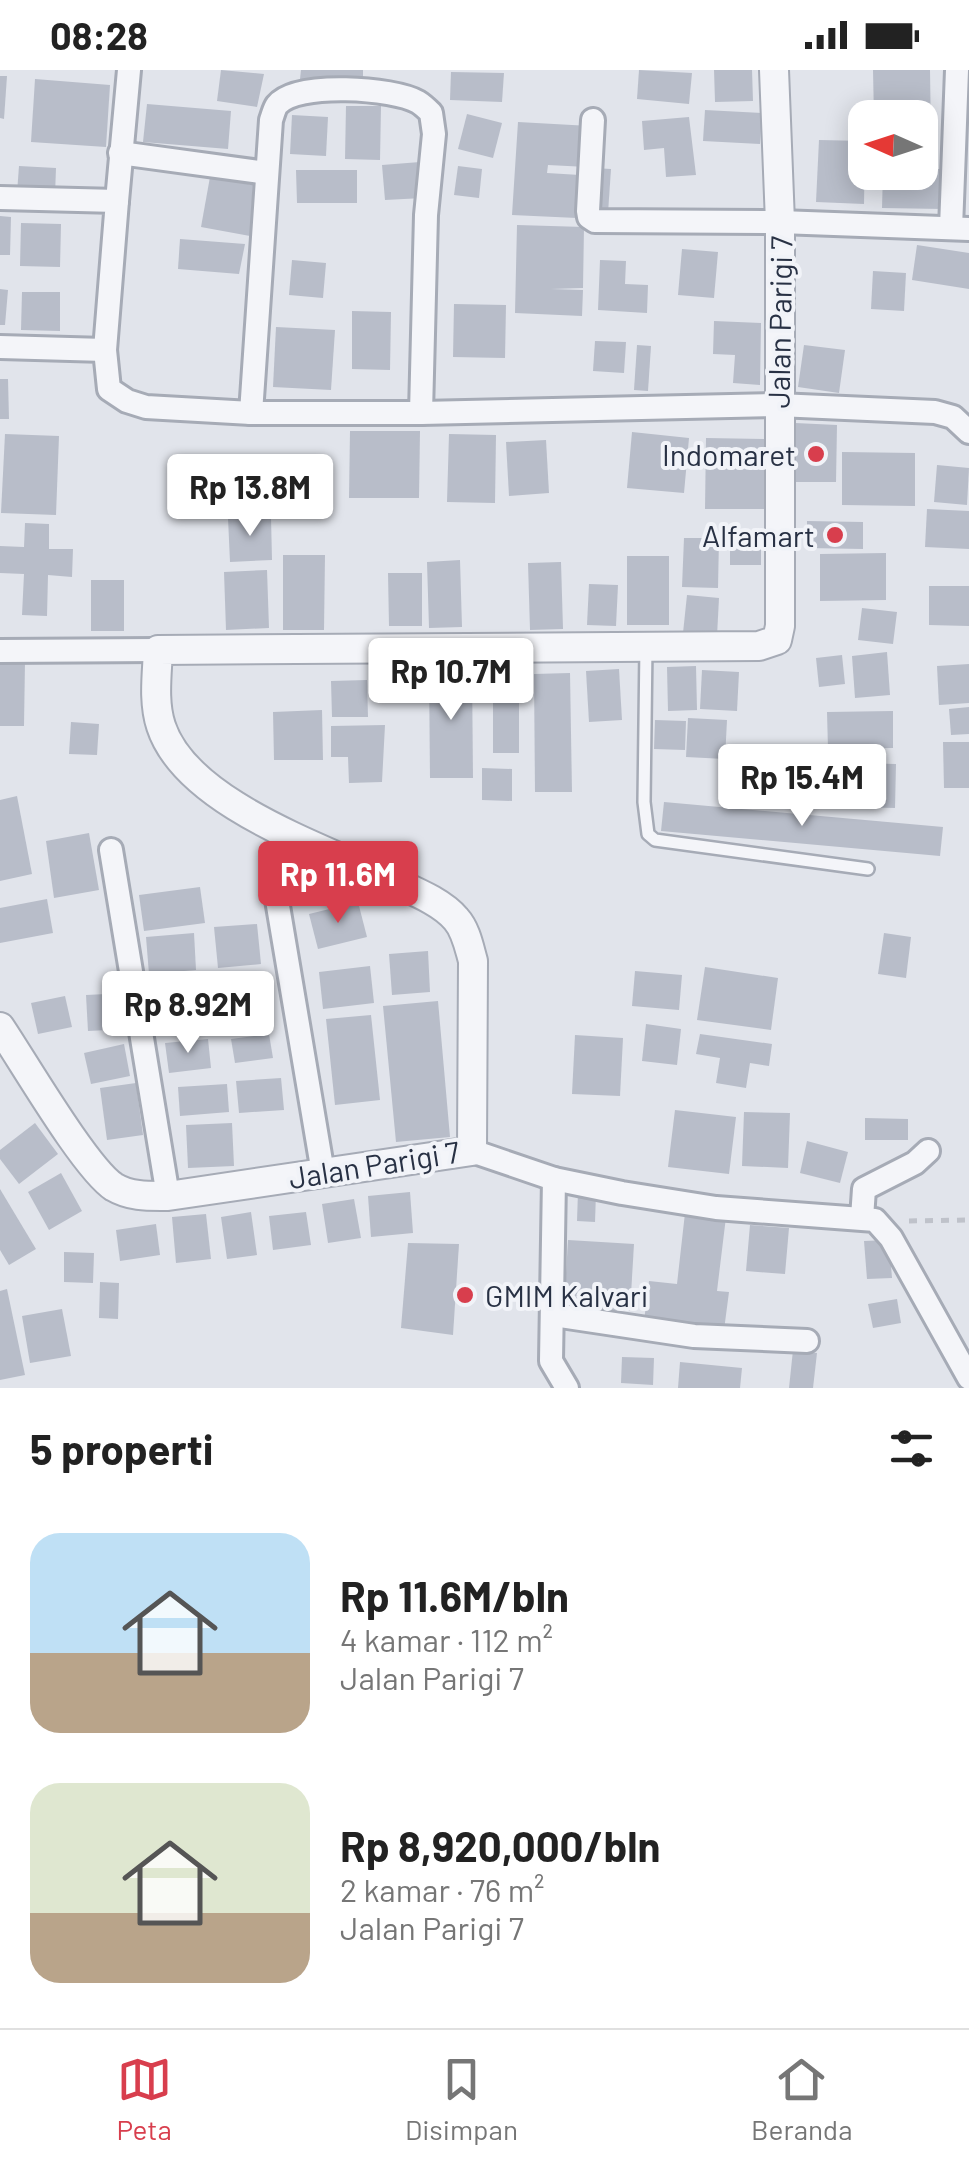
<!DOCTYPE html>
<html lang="id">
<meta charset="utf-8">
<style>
body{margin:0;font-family:Barlow,sans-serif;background:#f6f6f6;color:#222;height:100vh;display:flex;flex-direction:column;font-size:38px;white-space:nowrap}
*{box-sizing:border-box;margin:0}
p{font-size:32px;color:#767676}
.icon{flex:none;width:55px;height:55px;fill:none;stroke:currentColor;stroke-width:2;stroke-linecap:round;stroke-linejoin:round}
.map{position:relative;height:1318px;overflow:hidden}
.details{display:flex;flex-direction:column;background:#fff;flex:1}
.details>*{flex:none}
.needle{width:65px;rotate:273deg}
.controls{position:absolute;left:848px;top:30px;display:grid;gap:20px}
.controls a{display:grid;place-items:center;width:90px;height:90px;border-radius:20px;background:#fff;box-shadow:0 5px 25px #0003;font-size:50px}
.price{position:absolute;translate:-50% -85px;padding:0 22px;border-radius:10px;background:#fff;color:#222;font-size:32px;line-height:65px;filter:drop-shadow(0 2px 5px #0008)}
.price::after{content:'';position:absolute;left:50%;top:60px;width:30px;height:22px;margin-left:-15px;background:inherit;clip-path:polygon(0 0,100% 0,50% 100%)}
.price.active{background:#d83e4d;color:#fff}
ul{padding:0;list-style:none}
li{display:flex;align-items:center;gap:30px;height:250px;padding:0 30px}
li span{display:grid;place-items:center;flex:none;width:280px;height:200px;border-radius:30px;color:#555}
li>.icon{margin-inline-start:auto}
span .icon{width:120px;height:120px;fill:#fffc;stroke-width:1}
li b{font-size:42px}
h2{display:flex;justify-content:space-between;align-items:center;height:120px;padding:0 30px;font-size:42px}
.status{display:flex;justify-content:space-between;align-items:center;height:70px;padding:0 50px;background:#fff;direction:ltr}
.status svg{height:28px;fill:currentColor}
.tab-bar{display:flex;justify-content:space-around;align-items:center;height:140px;border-top:2px solid #e0e0e0;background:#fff;font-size:28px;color:#767676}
.tab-bar a{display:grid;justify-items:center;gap:5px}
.tab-bar .active{color:#d83e4d}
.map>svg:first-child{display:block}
</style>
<div class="status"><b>08:28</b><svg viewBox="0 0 49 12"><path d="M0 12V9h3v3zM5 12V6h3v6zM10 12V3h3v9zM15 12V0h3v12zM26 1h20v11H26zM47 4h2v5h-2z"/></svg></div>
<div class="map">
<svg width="969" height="1318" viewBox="0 0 969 1318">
<rect width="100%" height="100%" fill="#e1e4eb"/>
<g fill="#b8bdc9">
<polygon points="221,0 264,4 257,37 217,31"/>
<polygon points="301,0 363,0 363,11 300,9"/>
<polygon points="639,0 692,3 689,34 637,29"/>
<polygon points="714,0 752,0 753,31 715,32"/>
<polygon points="873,0 930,0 931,66 920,66 920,48 874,48"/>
<polygon points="451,2 504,3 502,32 450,30"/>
<polygon points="0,6 7,6 4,49 0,48"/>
<polygon points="35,9 110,15 106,77 31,72"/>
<polygon points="147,34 231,41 228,79 143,72"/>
<polygon points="346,36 381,36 380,90 345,89"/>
<polygon points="705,40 762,43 760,74 703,71"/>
<polygon points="467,44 502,53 493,88 458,79"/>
<polygon points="292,45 328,47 326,86 290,84"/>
<polygon points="689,47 696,105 666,107 664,78 644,80 642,51"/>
<polygon points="518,52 590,56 587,97 548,95 547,103 580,105 577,148 512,145"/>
<polygon points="819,70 865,71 864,134 816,132"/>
<polygon points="420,92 423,128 385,130 382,95"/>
<polygon points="19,96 56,98 55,125 17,123"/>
<polygon points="458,96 482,99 479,128 454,125"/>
<polygon points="594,98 611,99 608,143 591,142"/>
<polygon points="920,99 944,99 943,139 882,138 883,102 920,102"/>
<polygon points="296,100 357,100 357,133 297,133"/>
<polygon points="210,107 253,115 250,166 201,157"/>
<polygon points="0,146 11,147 10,185 0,185"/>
<polygon points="21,153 61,154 60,197 20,196"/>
<polygon points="517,155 584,157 583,218 551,219 583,220 582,246 515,243"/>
<polygon points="180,169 245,174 239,204 178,199"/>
<polygon points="917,175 969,183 969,219 912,210"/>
<polygon points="682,179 718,182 714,228 678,225"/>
<polygon points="292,190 326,193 323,228 289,225"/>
<polygon points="600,190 626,191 625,214 648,215 647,243 598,240"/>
<polygon points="873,201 906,203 904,241 871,239"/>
<polygon points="0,219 8,220 5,255 0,255"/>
<polygon points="22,222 60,222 60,261 21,260"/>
<polygon points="454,234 506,235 505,288 453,287"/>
<polygon points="352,241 391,242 390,300 352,299"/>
<polygon points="714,251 761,253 760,315 733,313 735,285 713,284"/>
<polygon points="276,257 335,260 331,320 273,317"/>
<polygon points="595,271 626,272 624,303 593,301"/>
<polygon points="637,275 651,276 648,321 634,320"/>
<polygon points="804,275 845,280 839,323 798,317"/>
<polygon points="0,309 8,309 9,349 0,349"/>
<polygon points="795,353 837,355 836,412 795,412"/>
<polygon points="350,361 420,361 419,428 349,428"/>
<polygon points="632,362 689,368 684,423 627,418"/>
<polygon points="5,364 59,366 56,445 1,443"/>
<polygon points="449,364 496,365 495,433 447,432"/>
<polygon points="706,368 765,369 764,439 705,439"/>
<polygon points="546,370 549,423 509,426 506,372"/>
<polygon points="842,382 915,383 915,436 842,435"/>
<polygon points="937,395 969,398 967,435 934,432"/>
<polygon points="927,439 969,441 969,479 925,477"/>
<polygon points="271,447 272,490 230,492 228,448"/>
<polygon points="807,451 863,452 863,479 807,478"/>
<polygon points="25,453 49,454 49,479 73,479 72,507 48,505 47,546 22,545 24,504 0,503 0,476 24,477"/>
<rect x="730" y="460" width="31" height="35"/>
<polygon points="684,468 719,468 718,518 682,517"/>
<polygon points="886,483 886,530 820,531 820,484"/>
<polygon points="283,485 325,485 324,560 283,560"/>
<rect x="627" y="486" width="42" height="69"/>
<polygon points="460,490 462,557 429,558 427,492"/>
<polygon points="561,492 563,559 530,560 528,493"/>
<polygon points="267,500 269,558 226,560 224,502"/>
<polygon points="388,503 422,503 422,556 389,556"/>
<rect x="91" y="510" width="33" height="51"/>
<polygon points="589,514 618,515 616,556 587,555"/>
<polygon points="929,516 969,516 969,556 929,555"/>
<polygon points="687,525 719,528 717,566 683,563"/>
<polygon points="862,538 897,542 893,574 858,570"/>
<polygon points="887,582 890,625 855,628 852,586"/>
<polygon points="842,585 845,614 819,617 816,588"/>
<polygon points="0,591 25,591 24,656 0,656"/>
<polygon points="969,594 969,633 939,635 937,596"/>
<polygon points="696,596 697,640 668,641 667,597"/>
<polygon points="472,598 473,708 430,708 429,599"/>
<polygon points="619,599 622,650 589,652 586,601"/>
<polygon points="702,600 739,602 737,641 700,639"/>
<polygon points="570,603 572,722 535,722 534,604"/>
<rect x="493" y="606" width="26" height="77"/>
<polygon points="367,610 368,647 332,647 331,611"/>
<polygon points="969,637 969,664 951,665 949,639"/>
<polygon points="322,640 323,690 274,690 273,642"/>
<polygon points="893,641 893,678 828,679 827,642"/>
<polygon points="688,648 727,650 725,689 686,687"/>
<polygon points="655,650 686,651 685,680 654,679"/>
<polygon points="71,652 99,654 97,685 69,684"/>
<polygon points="385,655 382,712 349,713 348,687 331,687 331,656"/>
<polygon points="943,672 969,672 969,718 944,718"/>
<polygon points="814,692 896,694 895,738 813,736"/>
<polygon points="482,698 512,699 512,731 482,730"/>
<polygon points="17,726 32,804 0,811 0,730"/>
<polygon points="664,732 943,757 940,786 661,761"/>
<polygon points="89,763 99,820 54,828 46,771"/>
<polygon points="200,817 205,853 144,861 139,825"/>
<polygon points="47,829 53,863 0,873 0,838"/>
<polygon points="358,832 367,867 318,879 309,844"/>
<polygon points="257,854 261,894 218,898 214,857"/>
<polygon points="194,863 196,900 149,904 146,867"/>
<polygon points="884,863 911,867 906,908 878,904"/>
<polygon points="428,881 430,922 392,925 389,884"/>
<polygon points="370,896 374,933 323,939 319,902"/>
<polygon points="705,897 778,908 771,960 697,950"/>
<polygon points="635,901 682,905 679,940 632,936"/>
<polygon points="264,906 271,945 228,952 222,913"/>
<polygon points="199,917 202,952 162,956 159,921"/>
<polygon points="127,923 129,959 88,961 86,925"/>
<polygon points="65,926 72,957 38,964 31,933"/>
<polygon points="438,931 450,1067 396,1072 383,936"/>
<polygon points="371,945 380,1030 335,1035 326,949"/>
<polygon points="646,954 681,959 677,995 642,991"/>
<polygon points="269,964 273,988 235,993 231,969"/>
<polygon points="700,964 772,974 769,996 750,993 746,1018 716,1013 720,988 696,984"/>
<polygon points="575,965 623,968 620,1026 572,1024"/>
<polygon points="208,969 211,998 169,1003 165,973"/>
<polygon points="124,974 130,1006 91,1014 84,983"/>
<polygon points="281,1008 284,1040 239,1043 236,1011"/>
<polygon points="136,1013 143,1065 107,1070 100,1018"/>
<polygon points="227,1014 229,1042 180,1046 178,1017"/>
<polygon points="675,1040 736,1047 729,1104 668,1097"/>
<polygon points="744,1042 790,1043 788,1098 742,1096"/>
<polygon points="865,1048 908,1049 908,1070 865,1070"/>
<polygon points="35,1053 58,1084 19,1114 0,1089 0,1080"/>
<polygon points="232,1053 234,1096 188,1098 186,1055"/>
<polygon points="807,1071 848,1082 840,1113 800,1103"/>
<polygon points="61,1103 82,1141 49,1160 28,1122"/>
<polygon points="0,1119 36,1179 9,1195 0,1180"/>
<polygon points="410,1122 413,1163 371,1167 368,1126"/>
<polygon points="578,1122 596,1123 595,1152 577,1151"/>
<polygon points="354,1129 361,1168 328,1173 322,1134"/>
<polygon points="251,1142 257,1185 227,1189 221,1147"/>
<polygon points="306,1142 311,1175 273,1180 269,1146"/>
<polygon points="685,1143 726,1147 717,1221 729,1222 724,1260 644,1251 649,1211 677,1214"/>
<polygon points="206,1144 211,1189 176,1193 172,1147"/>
<polygon points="156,1154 160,1185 120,1191 116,1160"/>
<polygon points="750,1155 789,1158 785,1204 746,1201"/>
<polygon points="568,1170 634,1174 630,1241 564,1237"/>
<polygon points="889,1170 892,1208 867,1209 864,1171"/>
<polygon points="408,1173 459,1174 453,1265 401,1258"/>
<polygon points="64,1182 94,1183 93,1213 64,1212"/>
<polygon points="100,1212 119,1213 118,1249 99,1248"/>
<polygon points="7,1219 25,1305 0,1310 0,1221"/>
<polygon points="897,1229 901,1253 873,1258 868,1234"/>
<polygon points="62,1239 71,1286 30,1293 22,1246"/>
<polygon points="793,1280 817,1283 813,1318 789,1318"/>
<polygon points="622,1287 654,1288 653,1315 621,1313"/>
<polygon points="680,1292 742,1298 740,1318 678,1318"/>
</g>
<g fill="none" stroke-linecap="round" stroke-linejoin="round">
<g stroke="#a6abb6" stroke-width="16">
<polyline id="service" points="646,576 644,732 648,764 655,770 868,799"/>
</g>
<g stroke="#a6abb6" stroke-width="28">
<g id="minor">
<polyline points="593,50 588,141 589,147 595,151 780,152 969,159"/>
<polyline points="120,83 267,103"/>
<polyline points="0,128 117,131 105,280"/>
<polyline points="117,131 129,0"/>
<polyline points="951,158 957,0"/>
<polyline points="0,277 105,280 109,319 127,331 146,337 251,343 421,343 778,335 935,342 953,347 969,362"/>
<path d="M251 343 271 50C273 45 274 39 277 35 296 11 394 18 418 32 423 35 427 39 431 43L434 64 426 145 421 343"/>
<polyline points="0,581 158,580"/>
<polyline points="111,780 168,1126"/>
<polyline points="276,824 323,1103"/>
<polyline points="472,1081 554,1109 622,1123 716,1138 875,1150 891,1168 969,1308"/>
<polyline points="554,1109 551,1291 567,1318"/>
<polyline points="862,1148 864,1119 915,1093 928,1081"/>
<polyline points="554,1245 694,1266 807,1271"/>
</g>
</g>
<g stroke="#a6abb6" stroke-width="32">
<path id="tertiary" d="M0 957C23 991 85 1098 114 1117 131 1127 149 1126 168 1126L472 1081 473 891C469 877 466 860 456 849 441 831 411 820 390 810 321 777 186 733 161 656 153 632 157 604 158 580L759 576 777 570 780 556V152L774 0"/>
</g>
<polyline stroke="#bfc2ca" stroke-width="5" stroke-dasharray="8 8" stroke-linecap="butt" points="909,1151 969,1150"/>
<use href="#service" stroke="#f4f5f9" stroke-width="11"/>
<use href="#minor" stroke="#f4f5f9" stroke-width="22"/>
<use href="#tertiary" stroke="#f4f5f9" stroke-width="28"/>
</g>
<g fill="#d83e4d" stroke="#f1f3f8" stroke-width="4">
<circle cx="816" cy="384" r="10"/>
<circle cx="835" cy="465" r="10"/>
<circle cx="465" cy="1225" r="10"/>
</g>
<g text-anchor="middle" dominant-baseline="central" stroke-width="8" stroke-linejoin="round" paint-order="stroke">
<g font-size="30" fill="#283144" stroke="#f1f3f8">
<text transform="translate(779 252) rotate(-89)">Jalan Parigi 7</text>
<text transform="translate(374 1094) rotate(-9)">Jalan Parigi 7</text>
</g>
<g font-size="30" fill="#283144" stroke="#f1f3f8" text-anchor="end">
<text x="796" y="384">Indomaret</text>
<text x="815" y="465">Alfamart</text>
<text x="485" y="1225" text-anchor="start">GMIM Kalvari</text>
</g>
</g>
</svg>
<div class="controls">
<a><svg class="needle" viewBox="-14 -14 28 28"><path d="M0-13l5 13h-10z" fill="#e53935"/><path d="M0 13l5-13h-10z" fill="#767676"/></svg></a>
</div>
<b class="price" style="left:250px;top:469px">Rp 13.8M</b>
<b class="price" style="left:451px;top:653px">Rp 10.7M</b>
<b class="price" style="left:802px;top:759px">Rp 15.4M</b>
<b class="price active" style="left:338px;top:856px">Rp 11.6M</b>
<b class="price" style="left:188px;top:986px">Rp 8.92M</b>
</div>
<section class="details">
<h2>5 properti<svg class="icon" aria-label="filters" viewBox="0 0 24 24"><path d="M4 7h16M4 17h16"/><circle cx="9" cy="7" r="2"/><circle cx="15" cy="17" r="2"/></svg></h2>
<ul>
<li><span style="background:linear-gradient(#bfe0f5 60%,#b9a48a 0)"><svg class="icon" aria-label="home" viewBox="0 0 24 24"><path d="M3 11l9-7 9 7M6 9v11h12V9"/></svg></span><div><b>Rp 11.6M/bln</b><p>4 kamar · 112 m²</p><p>Jalan Parigi 7</p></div></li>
<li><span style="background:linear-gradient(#dfe7d0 65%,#b9a48a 0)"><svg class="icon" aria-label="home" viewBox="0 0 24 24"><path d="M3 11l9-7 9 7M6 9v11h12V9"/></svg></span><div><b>Rp 8,920,000/bln</b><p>2 kamar · 76 m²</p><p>Jalan Parigi 7</p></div></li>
</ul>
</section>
<nav class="tab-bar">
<a class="active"><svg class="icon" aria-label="map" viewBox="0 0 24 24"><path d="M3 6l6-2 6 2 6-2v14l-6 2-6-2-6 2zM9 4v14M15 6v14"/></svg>Peta</a>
<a><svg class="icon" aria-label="saved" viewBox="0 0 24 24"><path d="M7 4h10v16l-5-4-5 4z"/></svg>Disimpan</a>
<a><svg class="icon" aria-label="home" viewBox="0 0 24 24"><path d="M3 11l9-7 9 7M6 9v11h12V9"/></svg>Beranda</a>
</nav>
